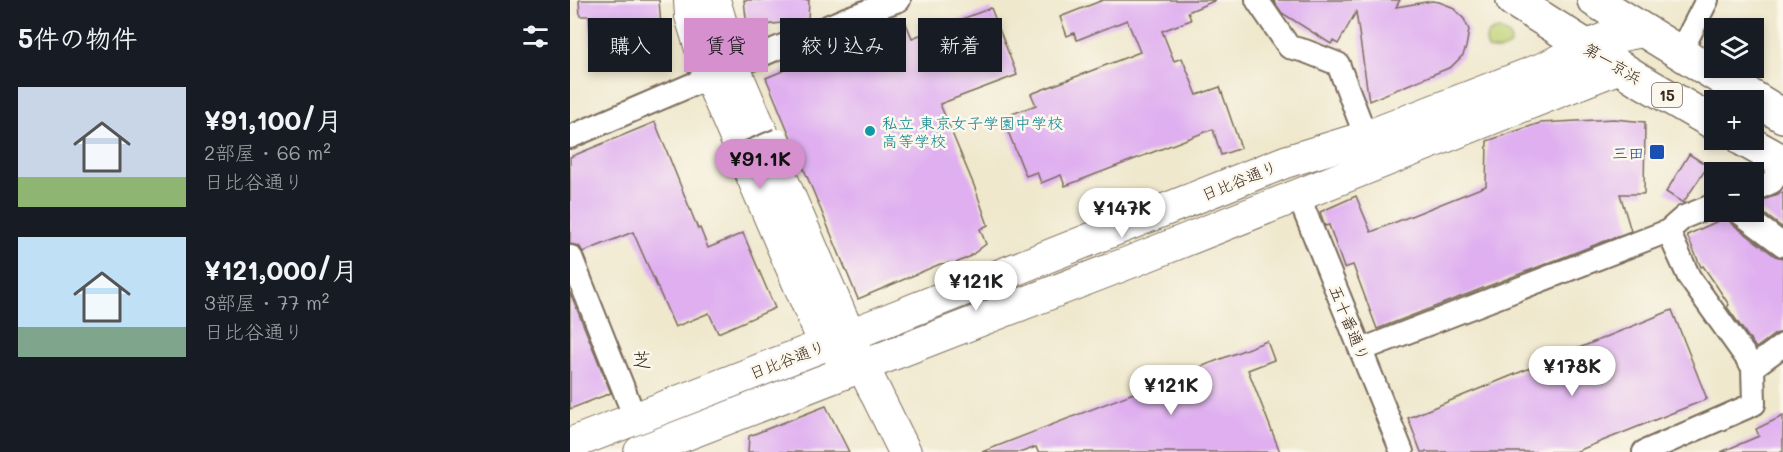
<!DOCTYPE html>
<html lang="ja">
<meta charset="utf-8">
<style>
body{margin:0;font-family:Mali,"Klee One",sans-serif;background:#242831;color:#f1f3f6;height:100vh;display:flex;flex-direction:column;font-size:22px;white-space:nowrap}
*{box-sizing:border-box;margin:0}
p{font-size:20px;color:#9ea1a6}
.icon{flex:none;width:33px;height:33px;fill:none;stroke:currentColor;stroke-width:2;stroke-linecap:round;stroke-linejoin:round}
.map{position:relative;flex:1;overflow:hidden}
.details{display:flex;flex-direction:column;background:#171b24;width:570px}
.details>*{flex:none}
.top-card{position:absolute;left:18px;top:18px;width:570px;height:54px;display:flex;gap:12px}
.tools{position:absolute;left:1134px;top:18px;display:grid;gap:12px}
.tools a{display:grid;place-items:center;width:60px;height:60px;border-radius:0px;background:#171b24;box-shadow:0 3px 9px #0003;font-size:30px}
.price{position:absolute;translate:-50% -51px;padding:0 14px;border-radius:21px;background:#fff;color:#222;font-size:20px;line-height:39px;filter:drop-shadow(0 2px 3px #0008)}
.price::after{content:'';position:absolute;left:50%;top:36px;width:18px;height:14px;margin-left:-9px;background:inherit;clip-path:polygon(0 0,100% 0,50% 100%)}
.price.on{background:#d690ce;color:#111}
ul{padding:0;list-style:none}
li{display:flex;align-items:center;gap:18px;height:150px;padding:0 18px}
li span{display:grid;place-items:center;flex:none;width:168px;height:120px;border-radius:0px;color:#555}
li>.icon{margin-inline-start:auto}
span .icon{width:72px;height:72px;fill:#fffc;stroke-width:1}
li b{font-size:26px}
h2{display:flex;justify-content:space-between;align-items:center;height:72px;padding:0 18px;font-size:26px}
.pill{padding:0 21px;border-radius:0px;background:#171b24;box-shadow:0 3px 9px #0003;font-size:21px;line-height:54px}
.pill.on{background:#d690ce;color:#111}
main{display:flex;flex:1;min-height:0}
.map>svg:first-child{display:block}
</style>
<main>
<section class="details">
<h2>5件の物件<svg class="icon" aria-label="filters" viewBox="0 0 24 24"><path d="M4 7h16M4 17h16"/><circle cx="9" cy="7" r="2"/><circle cx="15" cy="17" r="2"/></svg></h2>
<ul>
<li><span style="background:linear-gradient(#c9d6e8 75%,#8fb573 0)"><svg class="icon" aria-label="home" viewBox="0 0 24 24"><path d="M3 11l9-7 9 7M6 9v11h12V9"/></svg></span><div><b>¥91,100/月</b><p>2部屋 · 66 m²</p><p>日比谷通り</p></div></li>
<li><span style="background:linear-gradient(#bfe0f5 75%,#7fa58c 0)"><svg class="icon" aria-label="home" viewBox="0 0 24 24"><path d="M3 11l9-7 9 7M6 9v11h12V9"/></svg></span><div><b>¥121,000/月</b><p>3部屋 · 77 m²</p><p>日比谷通り</p></div></li>
</ul>
</section>
<div class="map">
<svg width="1213" height="452" viewBox="0 0 1213 452">
<rect width="100%" height="100%" fill="#fbf7ec"/>
<filter id="ink" filterUnits="userSpaceOnUse"><feTurbulence type="fractalNoise" baseFrequency=".0167" numOctaves="2"/><feDisplacementMap in="SourceGraphic" scale="12" xChannelSelector="R" yChannelSelector="G"/><feConvolveMatrix kernelMatrix="1 2 1 2 8 2 1 2 1" color-interpolation-filters="sRGB"/></filter>
<filter id="wash" filterUnits="userSpaceOnUse"><feTurbulence type="fractalNoise" baseFrequency=".008" numOctaves="4" result="noise"/><feDisplacementMap in="SourceGraphic" scale="24" xChannelSelector="R" yChannelSelector="G"/><feGaussianBlur stdDeviation="1.35" result="paint"/><feColorMatrix in="noise" values="0 0 0 0 0 0 0 0 0 0 0 0 0 0 0 0 0 1.4 0 .05"/><feComposite in="paint" operator="in"/></filter>
<g filter="url(#wash)">
<rect width="100%" height="100%" fill="#efe8cd"/>
<path fill="#bfd275" stroke="#7d7e4a" stroke-width="1.5" d="M930 30 940 37 941 44C935 51 926 51 918 49 913 37 918 31 930 30Z"/>
<g id="blocks">
<g fill="#dfaff0">
<polygon points="9,0 89,0 93,53 39,55 33,53 21,45 19,16 10,16"/>
<polygon points="174,0 239,0 238,20 177,27"/>
<polygon points="533,0 646,0 618,12 621,20 592,31 604,61 612,58 627,95 650,87 671,148 651,155 643,129 495,186 491,175 471,183 467,172 456,176 437,129 446,125 442,114 466,105 461,94 570,52 557,20 507,40 504,33 497,36 490,17"/>
<polygon points="703,0 830,0 826,7 862,1 869,2 882,7 894,19 899,30 896,47 893,55 881,67 799,101 786,12 768,44 763,41 761,44 712,13"/>
<polygon points="421,8 447,75 370,104 405,188 418,225 410,229 416,244 399,257 386,263 370,264 288,299 196,78 229,64 236,58 248,56 335,21 342,38"/>
<polygon points="1044,119 1075,122 1074,194 1050,194 1061,231 807,329 783,265 774,268 759,225 755,226 750,212 786,196 801,232 916,186 917,141 970,123"/>
<polygon points="85,122 128,229 130,228 138,248 173,233 205,308 148,333 139,313 105,327 63,232 13,252 9,246 0,244 0,157"/>
<polygon points="1119,154 1138,166 1113,203 1096,192"/>
<polygon points="1213,192 1213,228 1184,206 1184,204"/>
<polygon points="1157,217 1161,223 1205,256 1213,258 1213,332 1205,334 1186,348 1157,307 1159,305 1146,285 1133,266 1131,267 1117,235"/>
<polygon points="0,292 41,393 0,409"/>
<polygon points="1102,310 1137,399 1005,452 851,452 838,418"/>
<polygon points="697,341 704,360 678,370 710,452 468,452 466,447 452,452 412,452"/>
<polygon points="256,406 279,452 178,452 179,436"/>
<polygon points="1213,416 1213,452 1151,452 1189,436 1186,429"/>
</g>
</g>
</g>
<g filter="url(#ink)">
<use href="#blocks" fill-opacity="0" stroke="#7a6c5b" stroke-width="1.5"/>
<g fill="none" stroke-linecap="round" stroke-linejoin="round">
<g stroke="#7a6c5b" stroke-width="26">
<g id="street">
<polyline points="687,0 719,47 735,51 768,64 796,137"/>
<polyline points="1110,53 1137,0"/>
<polyline points="0,137 278,18 329,0"/>
<polyline points="1184,190 1202,182 1213,165"/>
<polyline points="728,195 832,452"/>
<polyline points="1169,212 1213,245"/>
<polyline points="1,257 65,418"/>
<polyline points="791,350 1098,231 1114,217 1144,205"/>
<polyline points="1183,367 1213,345"/>
<polyline points="1074,452 1184,404 1183,367 1119,277 1098,231"/>
</g>
</g>
<g stroke="#7a6c5b" stroke-width="34">
<g id="secondary">
<polyline points="120,0 121,16 140,78 244,319 255,344 273,354"/>
<polyline points="144,0 164,68 292,365 335,452"/>
<polyline points="0,444 280,335 715,162 796,137 977,67 1015,47 1037,38 1072,31"/>
<polyline points="70,452 563,261 1050,67"/>
</g>
</g>
<g stroke="#7a6c5b" stroke-width="36">
<g id="highway">
<polyline points="943,0 1068,79 1144,123"/>
<polyline points="1024,0 1213,116"/>
<polyline points="1174,140 1213,162"/>
</g>
</g>
<use href="#street" stroke="#fff" stroke-width="22"/>
<use href="#secondary" stroke="#fff" stroke-width="32"/>
<use href="#highway" stroke="#fff" stroke-width="33"/>
<g stroke="#7a6c5b" stroke-width="26" stroke-linecap="butt">
<polyline id="street-bridge" points="161,160 208,140"/>
</g>
<use href="#street-bridge" stroke="#fff" stroke-width="22"/>
</g>
</g>
<circle fill="#0f9aa8" stroke="#fbf7ec" stroke-width="2" cx="300" cy="131" r="6"/>
<rect fill="#1a4fb4" stroke="#fbf7ec" stroke-width="2" x="1079" y="144" width="16" height="16" rx="3"/>
<g text-anchor="middle" dominant-baseline="central" stroke-width="5" stroke-linejoin="round" paint-order="stroke">
<rect fill="#fbf7ec" stroke="#75685c" stroke-width="1.5" x="1082" y="83" width="30" height="24" rx="4.5"/>
<g font-size="15" font-weight="bold" fill="#3b2a1e">
<text x="1097" y="95">15</text>
</g>
<g font-size="16" fill="#3b2a1e" stroke="#fbf7ec">
<text transform="translate(1043 63) rotate(31)">第一京浜</text>
<text transform="translate(669 180) rotate(-22)">日比谷通り</text>
<text transform="translate(780 323) rotate(68)">五十番通り</text>
<text transform="translate(217 359) rotate(-21)">日比谷通り</text>
</g>
<g font-size="16" fill="#0d838f" stroke="#fbf7ec" text-anchor="start">
<text x="312" y="122">私立 東京女子学園中学校<tspan x="312" dy="18">高等学校</tspan></text>
</g>
<g font-size="16" fill="#164399" stroke="#fbf7ec" text-anchor="end">
<text x="1074" y="152">三田</text>
</g>
<g font-size="20" fill="#3b2a1e" stroke="#fbf7ec">
<text x="72" y="359">芝</text>
</g>
</g>
</svg>
<div class="tools">
<a><svg class="icon" aria-label="layers" viewBox="0 0 24 24"><path d="M12 4l9 5-9 5-9-5zM3 14l9 5 9-5"/></svg></a>
<a>+</a>
<a>−</a>
</div>
<b class="price on" style="left:190px;top:190px">¥91.1K</b>
<b class="price" style="left:552px;top:239px">¥147K</b>
<b class="price" style="left:406px;top:312px">¥121K</b>
<b class="price" style="left:1002px;top:397px">¥178K</b>
<b class="price" style="left:601px;top:416px">¥121K</b>
<div class="top-card">
<a class="pill">購入</a>
<a class="pill on">賃貸</a>
<a class="pill">絞り込み</a>
<a class="pill">新着</a>
</div>
</div>
</main>
